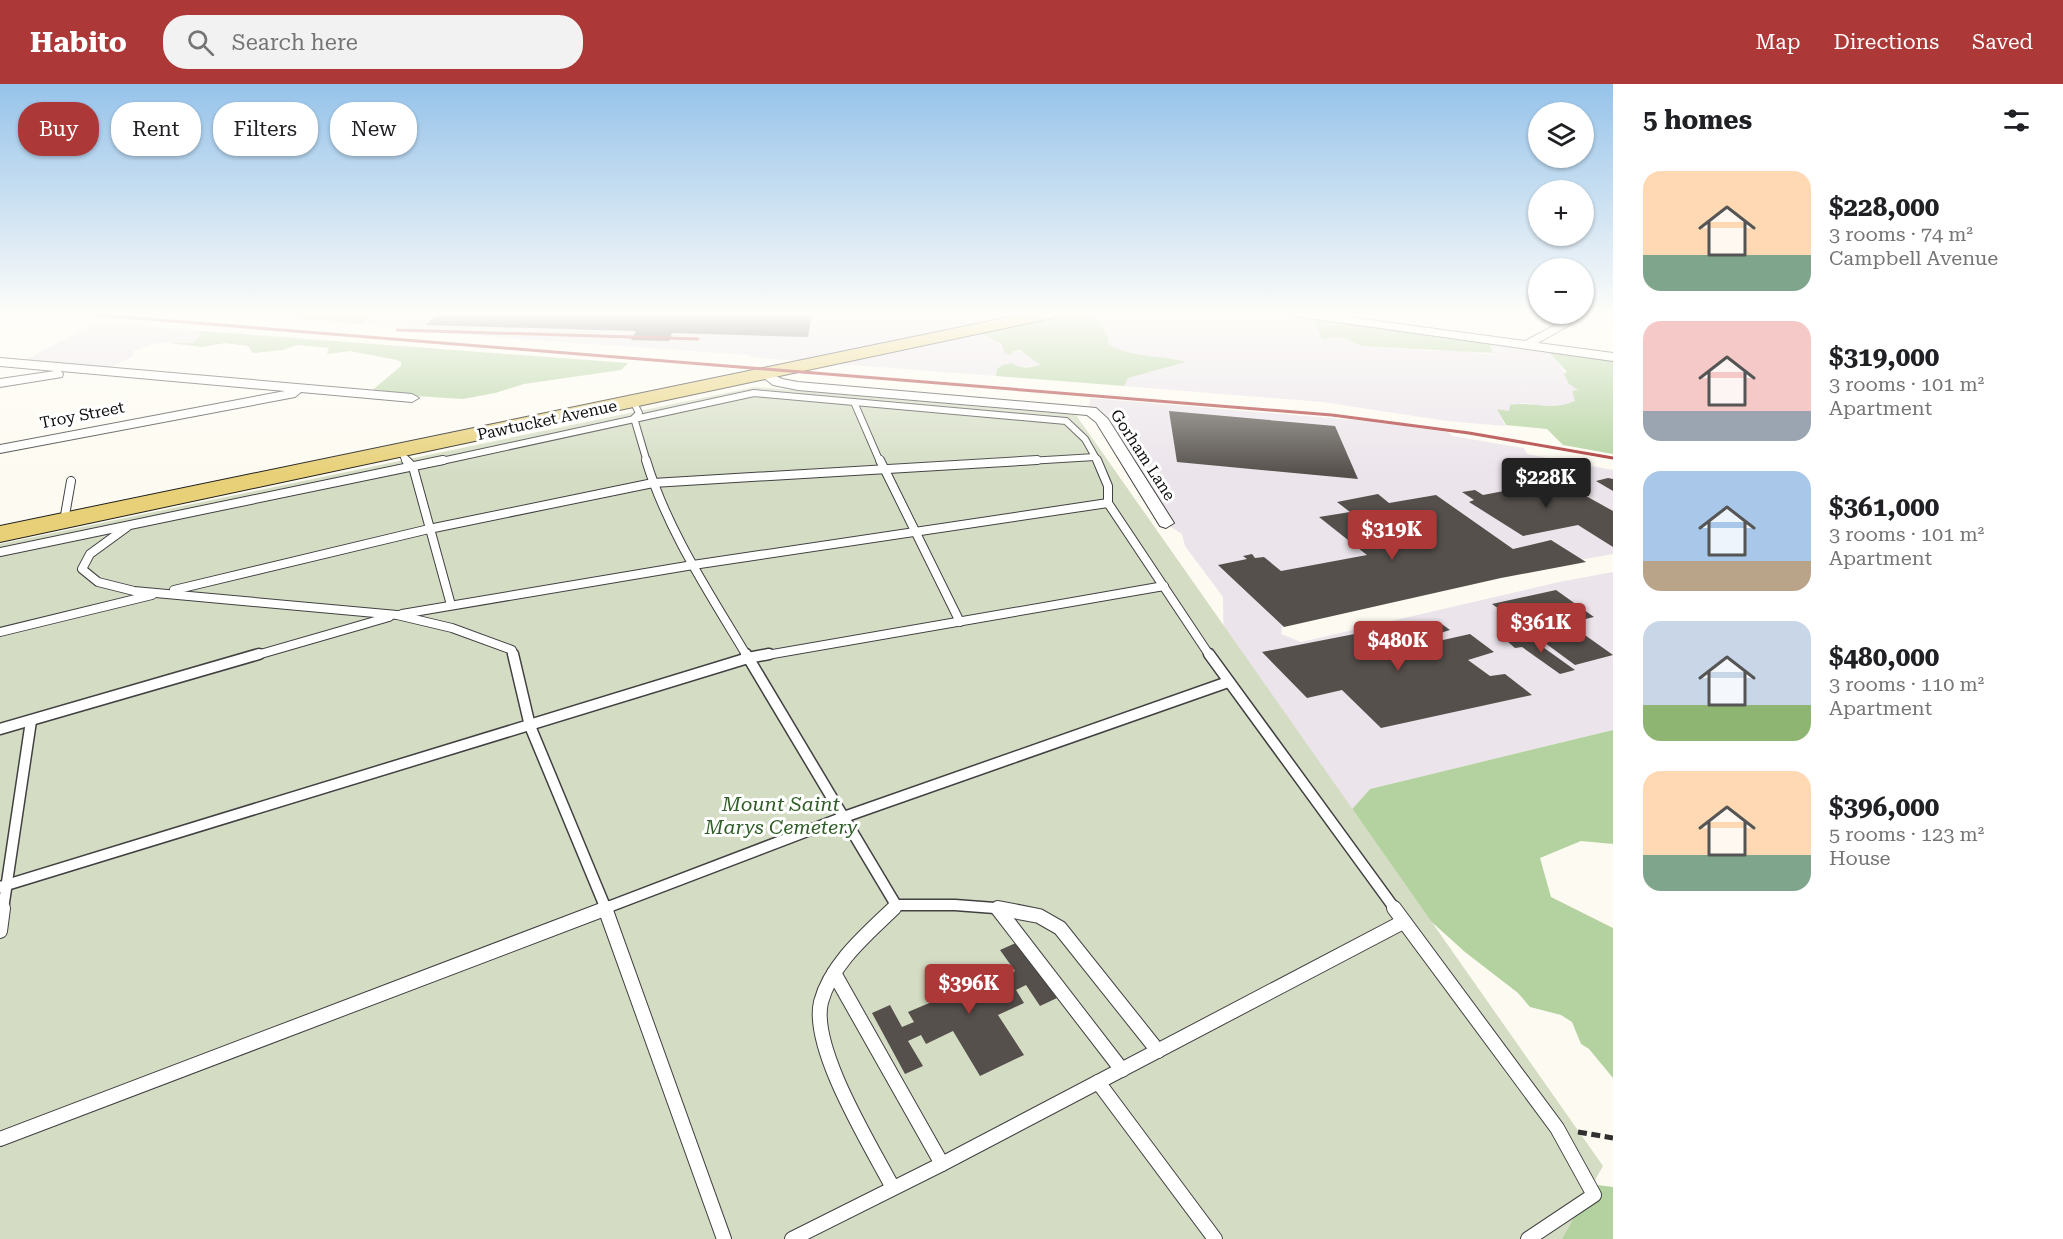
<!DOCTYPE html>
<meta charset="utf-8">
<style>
body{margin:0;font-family:"Roboto Serif",serif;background:#f2f2f2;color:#202124;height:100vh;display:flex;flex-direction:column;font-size:22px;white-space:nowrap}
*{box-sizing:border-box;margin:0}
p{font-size:20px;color:#757577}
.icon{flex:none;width:33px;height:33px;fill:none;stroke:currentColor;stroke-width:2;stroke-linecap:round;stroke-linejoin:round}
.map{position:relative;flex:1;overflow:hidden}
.sheet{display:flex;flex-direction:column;background:#fff;width:450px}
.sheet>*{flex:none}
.banner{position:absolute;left:18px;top:18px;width:570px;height:54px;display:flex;gap:12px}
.fabs{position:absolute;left:1528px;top:18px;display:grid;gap:12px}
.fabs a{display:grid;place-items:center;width:66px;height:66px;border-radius:50%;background:#fff;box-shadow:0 2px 4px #0004;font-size:30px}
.price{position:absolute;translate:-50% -51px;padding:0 14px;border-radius:6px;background:#ac3838;color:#fff;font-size:20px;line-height:39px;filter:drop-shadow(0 2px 3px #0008)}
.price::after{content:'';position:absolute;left:50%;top:36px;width:18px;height:14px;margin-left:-9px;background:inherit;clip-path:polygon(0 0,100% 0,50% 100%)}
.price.selected{background:#222;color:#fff}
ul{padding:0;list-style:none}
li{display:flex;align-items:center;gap:18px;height:150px;padding:0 30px}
li span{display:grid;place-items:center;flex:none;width:168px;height:120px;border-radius:18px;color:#555}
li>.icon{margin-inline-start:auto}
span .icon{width:72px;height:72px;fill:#fffc;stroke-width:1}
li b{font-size:26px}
h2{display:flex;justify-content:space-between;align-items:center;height:72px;padding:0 30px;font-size:26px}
.pill{padding:0 21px;border-radius:24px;background:#fff;box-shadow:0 2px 4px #0004;font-size:21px;line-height:54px}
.pill.selected{background:#ac3838;color:#fff}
header{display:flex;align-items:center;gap:36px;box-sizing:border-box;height:84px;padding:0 30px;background:#ac3838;color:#fff}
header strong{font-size:28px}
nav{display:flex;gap:33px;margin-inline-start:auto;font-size:21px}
.search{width:420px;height:54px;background:#f2f2f2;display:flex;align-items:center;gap:15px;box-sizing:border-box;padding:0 21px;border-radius:24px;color:#757577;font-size:22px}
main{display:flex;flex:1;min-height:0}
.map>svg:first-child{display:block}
</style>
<header>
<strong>Habito</strong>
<div class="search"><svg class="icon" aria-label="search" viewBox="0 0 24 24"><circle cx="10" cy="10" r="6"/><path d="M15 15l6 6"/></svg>Search here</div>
<nav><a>Map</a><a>Directions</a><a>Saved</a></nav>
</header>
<main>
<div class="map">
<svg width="1613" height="1155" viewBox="0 0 1613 1155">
<rect width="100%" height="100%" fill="#fdfbf1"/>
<g fill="#ebe4eb">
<polygon points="377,229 1057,229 977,248 1013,267 1027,269 1041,281 997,285 996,292 750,273 752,271 736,270 519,255 363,240 368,232"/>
<polygon points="1083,229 1361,229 1365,231 1350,236 1329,253 1340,253 1362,262 1434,267 1456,266 1485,270 1493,269 1489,258 1547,266 1579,306 1575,317 1558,324 1522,319 1509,327 1498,325 1505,342 1447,337 1322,318 1124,302 1124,297 1128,294 1186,278 1162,276 1117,265 1109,261 1107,248 1098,236"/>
<polygon points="103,238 202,247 199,250 202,251 192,259 156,259 133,267 133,272 105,286 19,279 86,244"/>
<polygon points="1090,314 1366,337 1448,348 1452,352 1524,364 1527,370 1613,386 1613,470 1534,484 1283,540 1281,550 1301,558 1559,498 1613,488 1613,646 1370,705 1346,732 1224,579 1223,513 1185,462 1182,450 1160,436 1101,337 1088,327"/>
</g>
<g fill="#b4d2a0">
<polygon points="239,229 377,229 368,232 363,240"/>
<path d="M1057 229C1084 229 1105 229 1109 261 1135 274 1160 271 1186 278L1128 294 1124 302 996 292 997 285 1003 281 1012 279C1020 286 1031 283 1041 281L1020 266 1013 267 1010 271 1004 268 1002 260 976 247Z"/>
<polygon points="1317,233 1489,258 1493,269 1362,262 1340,253 1329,253 1326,256 1321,254 1314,236"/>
<polygon points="201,247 628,279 621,286 524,300 495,309 463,315 369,309 401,282 401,278 397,276 350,267 327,270 329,264 297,261 283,266 253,269 248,262 225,259 202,263 169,259 192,259 201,252 198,250"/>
<path d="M1547 266 1613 274V370L1563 361 1547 345 1506 341 1497 325 1509 327 1510 321C1536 317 1549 328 1575 317L1572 307 1578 306 1569 300 1564 290 1567 288Z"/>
<polygon points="1613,646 1613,760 1581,757 1540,774 1551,813 1613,844 1613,994 1589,965 1581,960 1572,938 1561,931 1530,923 1518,909 1465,868 1414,822 1346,732 1370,705"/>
<polygon points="1558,1096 1613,1103 1613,1155 1536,1155"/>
</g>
<polygon fill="#d4ddc4" points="755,303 1076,331 1603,1082 1562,1155 0,1155 0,460"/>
<g fill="#55504c">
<polygon points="438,229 812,229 808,253 672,249 669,257 631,256 636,247 426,241"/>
<polygon points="1169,327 1335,342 1358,395 1177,378"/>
<polygon points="1550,392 1613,427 1613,463 1578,441 1523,452 1469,418 1474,416 1462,408 1475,406 1483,411 1535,401 1528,396"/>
<polygon points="1608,394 1613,395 1613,407 1596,397"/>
<polygon points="1378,410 1389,419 1436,411 1513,465 1551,456 1586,478 1501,494 1284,543 1218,481 1247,475 1243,472 1252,470 1255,474 1264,473 1281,487 1367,471 1319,433 1350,428 1337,418"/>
<polygon points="1556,506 1594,533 1568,539 1613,571 1575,581 1492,520"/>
<polygon points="1421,537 1426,540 1439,538 1450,546 1437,550 1443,556 1470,550 1494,568 1468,576 1490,592 1505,590 1532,611 1381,644 1342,606 1307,614 1262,568"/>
<polygon points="1526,551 1575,586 1560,590 1522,563 1515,564 1507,557"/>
<polygon points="1018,858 1057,914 1040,922 1026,901 1016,906 1024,919 998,931 1024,971 980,992 953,947 926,960 921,951 908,957 923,982 905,990 872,929 890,921 902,943 914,938 908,928 934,917 926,904 967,886 974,898 1002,886 1006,892 1015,887 1000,866"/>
</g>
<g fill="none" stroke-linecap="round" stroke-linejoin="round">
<g stroke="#414141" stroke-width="8">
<g id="service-far3">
<polyline points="854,318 880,378"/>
<polyline points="634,319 639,329 634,334 647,378"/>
<polyline points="401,366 406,378"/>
<polyline points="437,378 754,309 1066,337 1085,355 1098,378"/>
<polyline points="1012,378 1095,373"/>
</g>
</g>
<g stroke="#414141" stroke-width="10">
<g id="service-far2">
<polyline points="406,376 413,383 451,521"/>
<path d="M646 376C667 446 710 510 747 572"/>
<polyline points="880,376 960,538"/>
<polyline points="1097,376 1108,402 1108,419 1210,572"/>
<polyline points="64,437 71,397"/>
<polyline points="127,443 90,470 82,485 98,498 134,507 397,531 452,544 512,566 513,572"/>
<polyline points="0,468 443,376"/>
<polyline points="174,506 429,445 653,399 1037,376"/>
<polyline points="402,530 693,481 1108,419"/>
<polyline points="0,548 152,511"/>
<polyline points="254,572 389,533"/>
<polyline points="761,572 1164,502"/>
</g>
</g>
<g stroke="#414141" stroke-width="13">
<g id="service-far1">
<polyline points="513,570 530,642 606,825"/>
<polyline points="746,570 896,821"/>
<polyline points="1209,570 1395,825"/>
<polyline points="0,645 259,570"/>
<polyline points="0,803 748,574 769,570"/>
<polyline points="3,825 31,637"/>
<polyline points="603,825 844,733 1228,598"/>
<polyline points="892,825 896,821 955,821 1008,825"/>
</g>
</g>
<g stroke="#414141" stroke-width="16">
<g id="service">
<polyline points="605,824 724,1155"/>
<polyline points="998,824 1039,832 1060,844 1158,967"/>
<polyline points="1394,824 1557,1044 1594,1111 1528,1155"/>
<polyline points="998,825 1122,986"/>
<polyline points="0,847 3,824"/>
<polyline points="834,889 942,1080"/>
<polyline points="1098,998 1215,1155"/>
<polyline points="0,1055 607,824"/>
<path d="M893 1104C871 1062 810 964 821 918 831 880 867 850 894 824"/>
<polyline points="792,1155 942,1080 1403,838"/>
</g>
</g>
<g stroke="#414141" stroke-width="2">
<g id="minor">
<polygon points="1289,229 1318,229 1525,257 1576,230 1591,229 1538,259 1613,269 1613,277 1295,232"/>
<polygon points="0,274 412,310 419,314 412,318 301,308 295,313 0,369 0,361 285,307 61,287 63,290 62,293 0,303 0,295 55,287 0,282"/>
<polygon points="766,287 782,295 798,298 1096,324 1108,335 1174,439 1166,444 1160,442 1096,338 1087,331 798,306 773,301 760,291"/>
</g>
</g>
<g stroke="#1f1f1f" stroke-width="2">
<polygon id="primary" points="1029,229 1061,229 1052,234 0,458 0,442"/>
</g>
<polyline stroke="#303030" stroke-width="5" stroke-dasharray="9 4.5" stroke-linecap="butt" points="1578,1048 1613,1054"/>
<use href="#service-far3" stroke="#fff" stroke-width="6"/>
<use href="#service-far2" stroke="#fff" stroke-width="8"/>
<use href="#service-far1" stroke="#fff" stroke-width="10"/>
<use href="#service" stroke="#fff" stroke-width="14"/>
<use href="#minor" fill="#fff" fill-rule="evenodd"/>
<use href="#primary" fill="#e7d077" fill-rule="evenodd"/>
<g stroke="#ac3838" stroke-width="3">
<polyline points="73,229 1332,331 1469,349 1613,374"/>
<polyline points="397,246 698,255"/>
</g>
</g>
<linearGradient id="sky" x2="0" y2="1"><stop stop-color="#96c3ea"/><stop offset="0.59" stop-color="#fefdf9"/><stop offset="1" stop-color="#fefdf9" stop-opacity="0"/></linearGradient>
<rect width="1613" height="390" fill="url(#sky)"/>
<g text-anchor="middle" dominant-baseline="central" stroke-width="6" stroke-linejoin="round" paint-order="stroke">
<g font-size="16" fill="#0e0e0e" stroke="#fff">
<text transform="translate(82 331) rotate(-11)">Troy Street</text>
<text transform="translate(547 336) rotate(-12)">Pawtucket Avenue</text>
<text transform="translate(1143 371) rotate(57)">Gorham Lane</text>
</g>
<g font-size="20" font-style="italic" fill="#305e27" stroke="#fff">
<text x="781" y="720">Mount Saint<tspan x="781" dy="23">Marys Cemetery</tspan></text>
</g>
</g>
</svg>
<div class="fabs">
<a><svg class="icon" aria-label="layers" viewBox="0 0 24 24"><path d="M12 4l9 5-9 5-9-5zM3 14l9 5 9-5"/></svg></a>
<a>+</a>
<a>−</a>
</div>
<b class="price selected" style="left:1546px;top:425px">$228K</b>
<b class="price" style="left:1392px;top:477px">$319K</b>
<b class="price" style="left:1541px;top:570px">$361K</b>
<b class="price" style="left:1398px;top:588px">$480K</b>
<b class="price" style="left:969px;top:931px">$396K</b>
<div class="banner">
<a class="pill selected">Buy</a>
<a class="pill">Rent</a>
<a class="pill">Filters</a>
<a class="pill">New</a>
</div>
</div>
<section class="sheet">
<h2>5 homes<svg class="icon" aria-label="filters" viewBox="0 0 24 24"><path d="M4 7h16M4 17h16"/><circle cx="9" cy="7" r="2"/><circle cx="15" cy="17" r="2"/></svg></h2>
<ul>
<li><span style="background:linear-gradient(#ffd9b3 70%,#7fa58c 0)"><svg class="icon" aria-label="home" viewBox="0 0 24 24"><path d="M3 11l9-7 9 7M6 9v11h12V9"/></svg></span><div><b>$228,000</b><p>3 rooms · 74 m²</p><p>Campbell Avenue</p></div></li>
<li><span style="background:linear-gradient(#f6c9c9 75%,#9aa5b1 0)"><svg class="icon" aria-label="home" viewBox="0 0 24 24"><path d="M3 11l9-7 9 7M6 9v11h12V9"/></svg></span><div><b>$319,000</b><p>3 rooms · 101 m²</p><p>Apartment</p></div></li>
<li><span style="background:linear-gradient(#a9c7e8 75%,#b9a48a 0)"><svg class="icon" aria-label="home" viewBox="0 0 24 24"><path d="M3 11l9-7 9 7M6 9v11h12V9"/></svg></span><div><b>$361,000</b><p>3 rooms · 101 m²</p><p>Apartment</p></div></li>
<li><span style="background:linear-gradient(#c9d6e8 70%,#8fb573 0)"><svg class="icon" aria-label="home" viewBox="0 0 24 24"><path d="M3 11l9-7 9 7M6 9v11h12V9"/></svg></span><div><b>$480,000</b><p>3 rooms · 110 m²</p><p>Apartment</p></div></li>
<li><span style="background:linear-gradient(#ffd9b3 70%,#7fa58c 0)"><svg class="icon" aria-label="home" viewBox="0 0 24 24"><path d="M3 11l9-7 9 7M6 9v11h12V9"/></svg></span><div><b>$396,000</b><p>5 rooms · 123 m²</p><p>House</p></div></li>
</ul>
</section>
</main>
